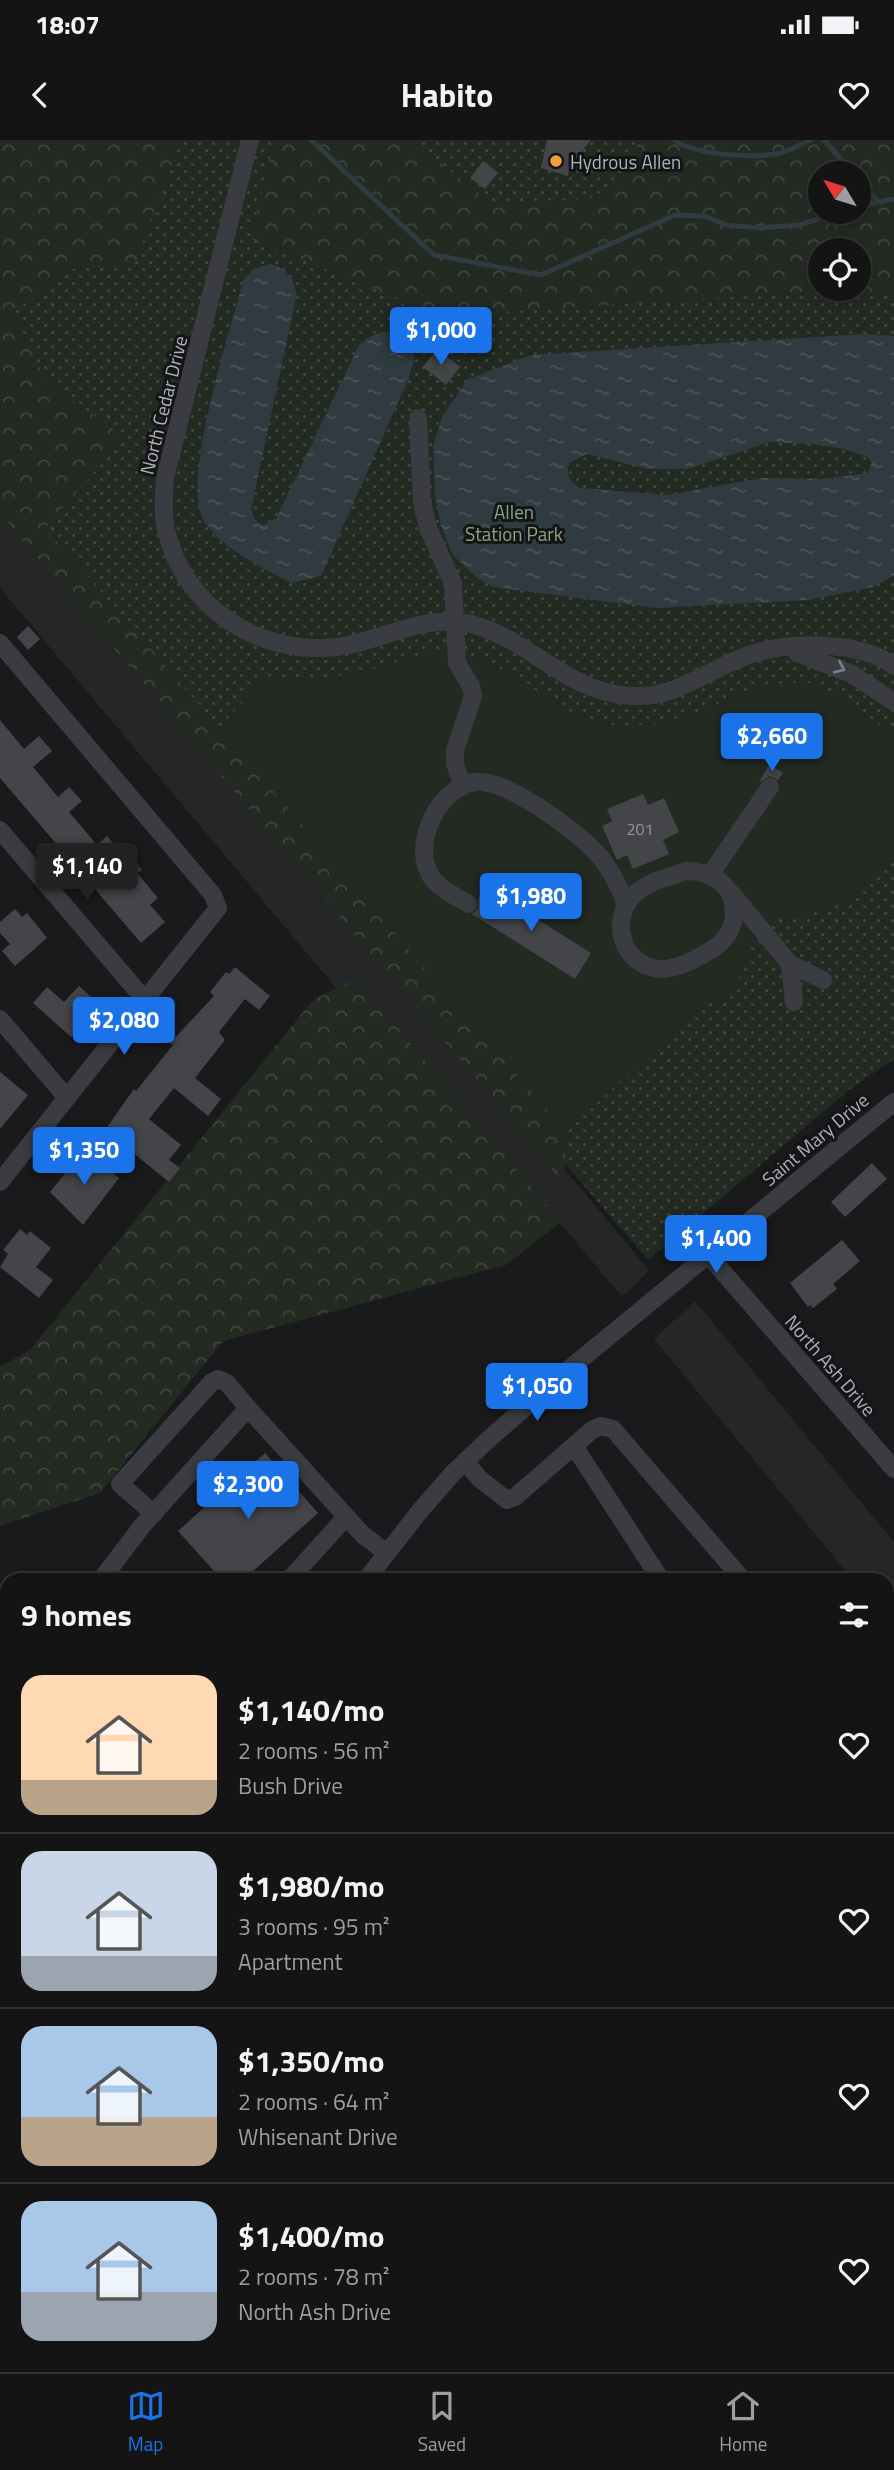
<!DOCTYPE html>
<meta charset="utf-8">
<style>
body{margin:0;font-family:"Titillium Web",sans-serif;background:#212122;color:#f1f3f6;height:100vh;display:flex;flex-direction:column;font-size:26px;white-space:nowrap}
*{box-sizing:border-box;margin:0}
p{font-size:23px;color:#9d9ea0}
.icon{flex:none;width:38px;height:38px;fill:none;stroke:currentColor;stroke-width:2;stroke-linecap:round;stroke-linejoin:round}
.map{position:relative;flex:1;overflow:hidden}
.drawer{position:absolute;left:0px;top:1433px;width:894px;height:800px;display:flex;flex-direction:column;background:#141415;border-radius:21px 21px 0 0;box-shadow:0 4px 10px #0003,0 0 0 2px #333334}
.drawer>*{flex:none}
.needle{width:46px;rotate:308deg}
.controls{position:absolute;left:808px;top:21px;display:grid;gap:14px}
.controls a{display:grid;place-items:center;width:63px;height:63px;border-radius:50%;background:#141415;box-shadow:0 4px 10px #0003,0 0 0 2px #333334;font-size:35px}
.price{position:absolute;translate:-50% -60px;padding:0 16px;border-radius:7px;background:#1a73e8;color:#fff;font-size:23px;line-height:46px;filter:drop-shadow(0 2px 4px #0008)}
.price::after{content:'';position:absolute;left:50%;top:42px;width:21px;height:16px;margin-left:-10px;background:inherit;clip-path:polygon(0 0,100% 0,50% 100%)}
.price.on{background:#222;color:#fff}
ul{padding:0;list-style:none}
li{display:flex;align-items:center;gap:21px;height:175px;padding:0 21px}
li+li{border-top:2px solid #333334}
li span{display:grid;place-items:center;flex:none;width:196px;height:140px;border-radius:21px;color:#555}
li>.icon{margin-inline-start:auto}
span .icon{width:84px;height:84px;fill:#fffc;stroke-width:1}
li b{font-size:30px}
h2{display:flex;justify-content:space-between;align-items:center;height:84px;padding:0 21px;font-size:30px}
.status{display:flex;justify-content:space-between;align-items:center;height:49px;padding:0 35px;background:#141415;direction:ltr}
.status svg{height:19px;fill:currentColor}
header{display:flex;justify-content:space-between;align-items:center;height:91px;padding:0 21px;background:#141415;font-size:32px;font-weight:700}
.dock{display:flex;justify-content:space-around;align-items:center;height:98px;border-top:2px solid #333334;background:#141415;font-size:19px;color:#9d9ea0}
.dock a{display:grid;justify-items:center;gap:4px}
.dock .on{color:#1a73e8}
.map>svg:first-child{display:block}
</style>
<div class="status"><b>18:07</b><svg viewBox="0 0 49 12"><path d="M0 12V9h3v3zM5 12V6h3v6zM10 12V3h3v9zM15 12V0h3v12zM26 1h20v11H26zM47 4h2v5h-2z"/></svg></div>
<header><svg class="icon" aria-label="back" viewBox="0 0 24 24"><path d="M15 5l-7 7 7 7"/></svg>Habito<svg class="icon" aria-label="heart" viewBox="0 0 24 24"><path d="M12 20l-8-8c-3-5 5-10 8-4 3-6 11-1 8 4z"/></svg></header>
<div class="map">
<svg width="894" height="2232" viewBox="0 0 894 2232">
<defs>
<pattern id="green-dots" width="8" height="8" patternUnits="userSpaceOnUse" patternTransform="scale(1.75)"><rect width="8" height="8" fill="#222a22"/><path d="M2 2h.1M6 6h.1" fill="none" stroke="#3f4640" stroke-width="1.8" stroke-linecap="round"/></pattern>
<pattern id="forest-crowns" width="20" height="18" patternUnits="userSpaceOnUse" patternTransform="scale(1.75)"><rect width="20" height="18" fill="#222a22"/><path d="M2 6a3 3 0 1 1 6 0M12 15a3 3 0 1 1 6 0" fill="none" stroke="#3f4640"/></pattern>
<pattern id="water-ripples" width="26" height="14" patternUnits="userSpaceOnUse" patternTransform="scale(1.75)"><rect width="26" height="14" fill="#2f3b40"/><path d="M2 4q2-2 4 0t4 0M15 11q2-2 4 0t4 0" fill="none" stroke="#4a555a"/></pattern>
</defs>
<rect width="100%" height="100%" fill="#1a1a1c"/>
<g fill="#262629">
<polygon points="0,358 649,1130 632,1148 621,1156 356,838 337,849 0,448"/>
<polygon points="695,1161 894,1402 894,1489 887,1481 887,1440 853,1440 654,1199"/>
<polygon points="894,2036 894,2232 879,2232 874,2226 887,2226 887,2042"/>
</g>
<path fill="url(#green-dots)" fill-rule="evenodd" d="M0 0H894V919L849 950 648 1120 0 367ZM821 33H859V72H821ZM821 110H859V149H821Z"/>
<g fill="url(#forest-crowns)" fill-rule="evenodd">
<polygon points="0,0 181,0 134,126 78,126 13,172 46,241 125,298 45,388 331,715 566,992 565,1045 0,373"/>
<path d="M274 0H410L490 62 575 60 614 49 640 0H894V153L804 152 459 175 421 168 251 99ZM821 33H859V72H821ZM821 110H859V149H821Z"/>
<polygon points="356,838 561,1082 506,1125 223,1201 100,1353 0,1386 0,1227 30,1210 313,860"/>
</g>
<polygon fill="#222a22" points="429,512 458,514 487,521 581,578 616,586 673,583 762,545 806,542 835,554 894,595 894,721 857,758 817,772 774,780 755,798 733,852 699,868 566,992 219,588 266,536 314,541 373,529"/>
<g fill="url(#water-ripples)" fill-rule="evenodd">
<path d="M271 124C288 130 296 140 296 158L251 369 255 381 263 385 276 379 358 207C374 188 411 182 414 215 415 222 410 231 409 238L321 436 291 443C262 427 223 410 204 381 180 343 231 189 243 141L253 129Z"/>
<path d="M865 194 894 196V435L873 447 809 460 656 468 493 447 475 436 453 415 441 386 435 356 433 307 442 277 468 239 532 215ZM770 302C803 304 838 303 869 318L872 324 868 333 822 339 762 338 668 355 580 348C569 342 566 335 569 323L587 314 647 329H687Z"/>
</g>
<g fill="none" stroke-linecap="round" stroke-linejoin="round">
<g stroke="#2f3b40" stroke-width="5">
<polyline points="311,0 434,115 541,135 675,75 705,76 726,85 760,88 799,85 841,72"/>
<path d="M674 0C695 15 756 19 780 13 791 10 801 4 811 0"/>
<polyline points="824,0 853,33"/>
<polyline points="859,41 878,61"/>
<polyline points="859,66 894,59"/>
</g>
</g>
<g fill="#444549">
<polygon points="547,0 591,0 569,28 568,36 541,28"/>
<polygon points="483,21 498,33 485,49 470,38"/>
<polygon points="437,209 460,227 446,245 423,227"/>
<polygon points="28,486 40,499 28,510 17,497"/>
<polygon points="0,580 24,609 39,596 52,611 33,627 58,657 69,647 82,661 69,672 97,705 107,696 125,717 129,715 142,730 137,733 158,758 150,765 165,782 141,803 0,638"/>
<polygon points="769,624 783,633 778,640 770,636 759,643"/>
<polygon points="643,654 648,665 664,658 679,692 663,700 669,714 633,729 627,715 617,720 602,686 612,681 607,669"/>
<polygon points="486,747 591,813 575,839 472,774 478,769 478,759"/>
<polygon points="15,769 22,777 27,773 47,798 15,826 2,811 10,804 0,793 0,782"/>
<polygon points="235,827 270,856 259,870 245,859 219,892 225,900 195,938 221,959 208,976 174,948 149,979 181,1005 169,1020 180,1028 169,1042 105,990 134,949 136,951 173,905 170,903 214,856 210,852 226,832 229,834"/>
<polygon points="79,846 99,864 71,897 33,863 47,847 64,862"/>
<polygon points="0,932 28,955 0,989"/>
<polygon points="84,1010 119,1038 83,1085 50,1052"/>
<polygon points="872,1023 887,1039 845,1077 831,1062"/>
<polygon points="20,1089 27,1095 30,1091 51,1108 36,1127 53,1140 39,1158 0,1127 8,1114 3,1110"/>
<polygon points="842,1100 860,1121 833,1144 837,1149 813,1168 810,1165 808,1167 790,1143"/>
<polygon points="265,1313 318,1373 243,1440 222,1440 178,1391"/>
</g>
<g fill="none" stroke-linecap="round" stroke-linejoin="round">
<g stroke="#3b3c41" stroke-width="18">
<path d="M250 0 165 338C164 355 162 373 166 390 184 468 260 516 337 507 383 501 422 473 471 484 530 499 568 554 633 556 677 558 707 530 746 516 786 501 859 500 894 526"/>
<polyline points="418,278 422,361 428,388 453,443 457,523 471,546 473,556 455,610 455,624 463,646"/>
<polyline points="0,503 213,755 218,768 0,1042"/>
<polyline points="797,513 852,534 894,562"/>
<polyline points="0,690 145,860"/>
<path d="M686 731C710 731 733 743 734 770 735 789 724 803 708 812 692 821 672 832 653 828 620 820 611 779 633 756 645 742 669 737 686 731Z"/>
<polyline points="710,735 770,647"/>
<polyline points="733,755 790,824 823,840"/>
<path d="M468 764C456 756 437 748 430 735 412 703 438 648 475 642 506 638 582 694 601 718 612 732 620 748 626 765"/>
<polyline points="790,824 794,862"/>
<polyline points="0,879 67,958"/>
<polyline points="709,1116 894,1329"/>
<polyline points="574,1306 661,1440"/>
<polyline points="465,1322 480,1339 507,1360 515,1357 592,1290 601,1286 613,1289 743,1440"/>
<polyline points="154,1374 120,1344 212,1242 218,1239 227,1243 248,1268"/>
<polyline points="101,1440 142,1386 248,1268 363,1395 387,1413"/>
<polyline points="289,1440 346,1377"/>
<polyline points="366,1440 419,1372 453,1333 491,1297 574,1225 894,962"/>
<polyline points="0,1570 7,1561"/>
<polyline points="0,1608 7,1611"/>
<polyline points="0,1823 7,1828"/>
<polyline points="887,1893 894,1902"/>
<polyline points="887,2016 894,2011"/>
<polyline points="0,2057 7,2048"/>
<polyline points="887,2068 894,2077"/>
<polyline points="887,2127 894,2135"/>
<polyline points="887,2174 894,2168"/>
<polyline points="345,2226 353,2232"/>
<polyline points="829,2226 834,2232"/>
<polyline points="167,2232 172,2226"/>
<polyline points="323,2232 328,2226"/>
<polyline points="581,2232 586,2226"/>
<polyline points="600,2232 604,2226"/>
<polyline points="661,2232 666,2226"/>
</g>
</g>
<defs><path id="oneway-chevron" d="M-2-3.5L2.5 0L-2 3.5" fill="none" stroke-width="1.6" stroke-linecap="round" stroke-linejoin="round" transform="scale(1.75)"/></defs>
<use stroke="#797d84" href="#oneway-chevron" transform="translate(840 528) rotate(25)"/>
<circle fill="#f19f3d" stroke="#151517" stroke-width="2.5" cx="556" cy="21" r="7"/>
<g text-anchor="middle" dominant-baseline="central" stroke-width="6" stroke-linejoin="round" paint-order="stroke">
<g font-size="16" fill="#92989e">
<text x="640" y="689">201</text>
</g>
<g font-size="19" fill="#acb3bb" stroke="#151517" text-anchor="start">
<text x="570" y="21">Hydrous Allen</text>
</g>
<g font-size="19" fill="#acb3bb" stroke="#151517">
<text transform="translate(163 265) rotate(-76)">North Cedar Drive</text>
<text transform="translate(815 999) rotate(-40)">Saint Mary Drive</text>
<text transform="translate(831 1225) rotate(49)">North Ash Drive</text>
</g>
<g font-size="19" fill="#86a684" stroke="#151517">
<text x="514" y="371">Allen<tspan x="514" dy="22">Station Park</tspan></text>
</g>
</g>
</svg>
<div class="controls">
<a><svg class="needle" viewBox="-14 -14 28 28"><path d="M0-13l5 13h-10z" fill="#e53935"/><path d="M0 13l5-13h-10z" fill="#9d9ea0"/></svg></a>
<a><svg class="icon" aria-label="locate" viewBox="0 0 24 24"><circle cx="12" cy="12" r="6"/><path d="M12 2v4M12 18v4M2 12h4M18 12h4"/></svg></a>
</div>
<b class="price" style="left:441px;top:227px">$1,000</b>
<b class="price" style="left:772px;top:633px">$2,660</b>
<b class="price on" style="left:87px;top:763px">$1,140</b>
<b class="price" style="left:531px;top:793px">$1,980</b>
<b class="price" style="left:124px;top:917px">$2,080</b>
<b class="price" style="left:84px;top:1047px">$1,350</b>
<b class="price" style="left:716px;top:1135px">$1,400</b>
<b class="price" style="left:537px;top:1283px">$1,050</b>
<b class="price" style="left:248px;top:1381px">$2,300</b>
<section class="drawer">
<h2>9 homes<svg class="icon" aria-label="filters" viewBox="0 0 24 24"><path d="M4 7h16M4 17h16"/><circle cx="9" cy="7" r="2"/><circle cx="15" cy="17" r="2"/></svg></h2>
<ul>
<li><span style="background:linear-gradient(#ffd9b3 75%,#b9a48a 0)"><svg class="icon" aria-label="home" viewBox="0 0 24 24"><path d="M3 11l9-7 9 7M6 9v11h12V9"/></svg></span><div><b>$1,140/mo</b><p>2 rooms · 56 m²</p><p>Bush Drive</p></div><svg class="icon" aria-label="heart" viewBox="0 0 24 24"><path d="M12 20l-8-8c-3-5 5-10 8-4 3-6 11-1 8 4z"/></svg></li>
<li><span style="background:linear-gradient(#c9d6e8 75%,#9aa5b1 0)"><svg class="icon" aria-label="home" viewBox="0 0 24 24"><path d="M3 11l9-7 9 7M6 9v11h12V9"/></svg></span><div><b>$1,980/mo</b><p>3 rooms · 95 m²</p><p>Apartment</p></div><svg class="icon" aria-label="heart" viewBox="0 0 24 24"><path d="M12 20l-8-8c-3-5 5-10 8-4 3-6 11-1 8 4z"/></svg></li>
<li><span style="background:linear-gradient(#a9c7e8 65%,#b9a48a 0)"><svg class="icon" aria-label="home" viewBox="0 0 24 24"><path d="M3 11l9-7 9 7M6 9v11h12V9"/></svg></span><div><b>$1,350/mo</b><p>2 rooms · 64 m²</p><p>Whisenant Drive</p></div><svg class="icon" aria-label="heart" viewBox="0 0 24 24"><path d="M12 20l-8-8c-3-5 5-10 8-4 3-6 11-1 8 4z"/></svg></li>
<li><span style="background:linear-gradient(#a9c7e8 65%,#9aa5b1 0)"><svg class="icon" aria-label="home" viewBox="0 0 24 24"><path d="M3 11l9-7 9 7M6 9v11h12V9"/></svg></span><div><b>$1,400/mo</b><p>2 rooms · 78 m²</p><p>North Ash Drive</p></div><svg class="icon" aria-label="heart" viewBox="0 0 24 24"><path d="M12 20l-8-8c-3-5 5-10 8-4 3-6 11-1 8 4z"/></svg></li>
</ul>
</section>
</div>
<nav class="dock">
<a class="on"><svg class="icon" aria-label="map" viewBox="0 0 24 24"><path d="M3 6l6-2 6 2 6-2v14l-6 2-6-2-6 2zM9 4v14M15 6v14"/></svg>Map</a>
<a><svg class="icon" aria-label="saved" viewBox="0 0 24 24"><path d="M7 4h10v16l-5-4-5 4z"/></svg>Saved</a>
<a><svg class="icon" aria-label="home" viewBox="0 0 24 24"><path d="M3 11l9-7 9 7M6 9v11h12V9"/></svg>Home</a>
</nav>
